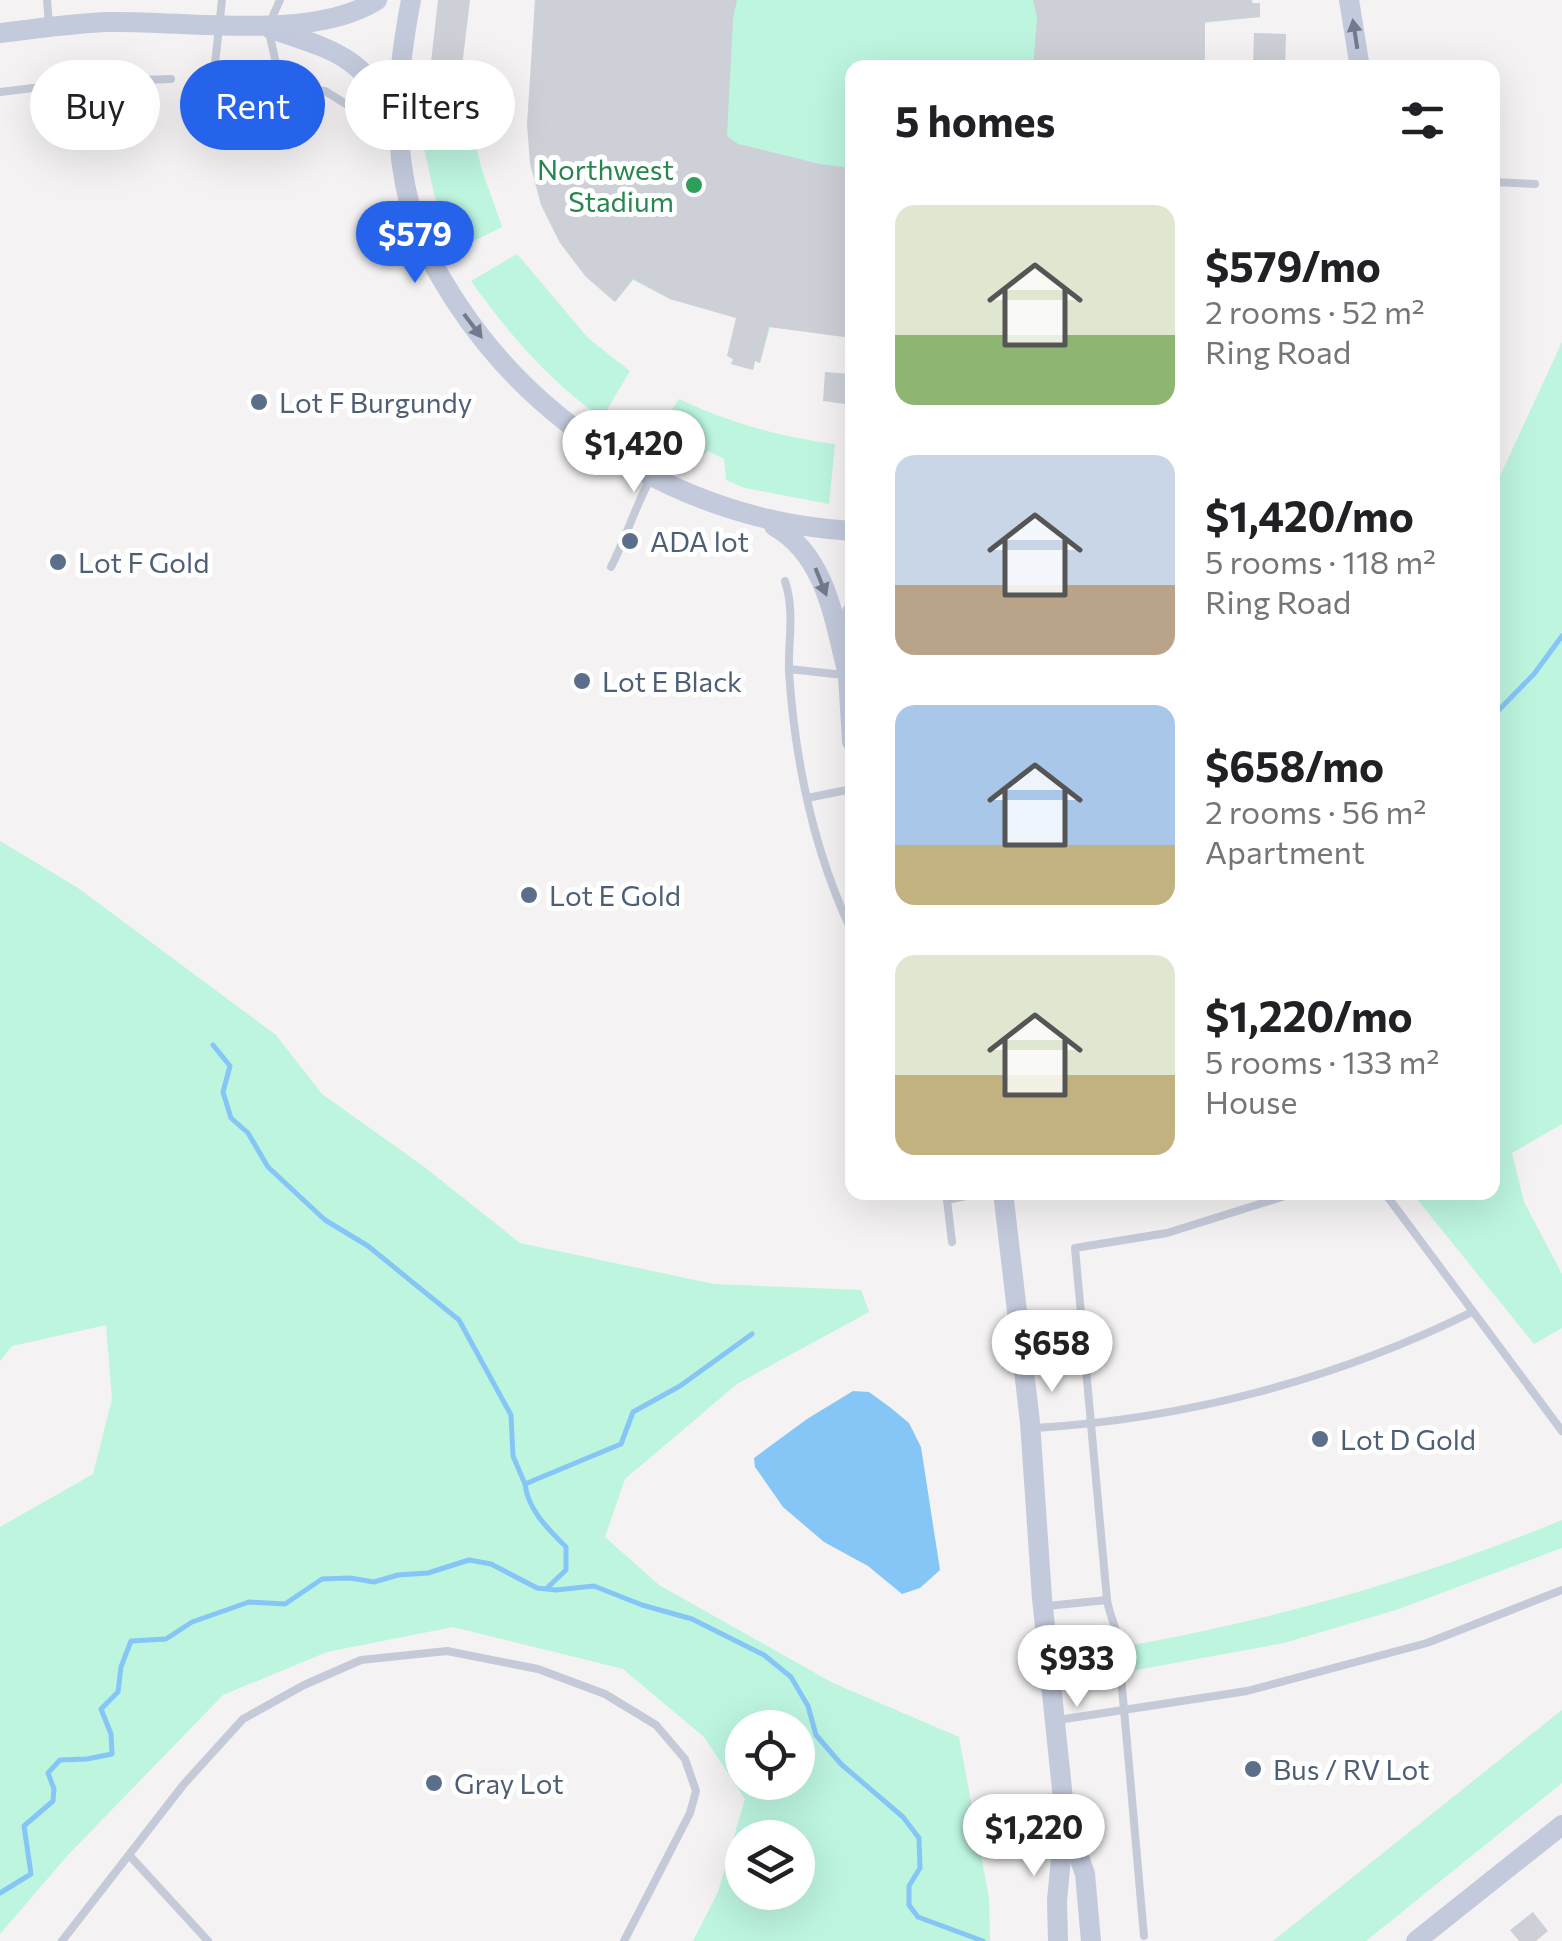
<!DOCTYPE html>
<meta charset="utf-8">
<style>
body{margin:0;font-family:Commissioner,sans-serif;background:#f2f2f2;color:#202124;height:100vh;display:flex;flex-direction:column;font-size:38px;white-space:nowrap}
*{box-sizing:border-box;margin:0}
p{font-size:32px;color:#757577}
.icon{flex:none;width:55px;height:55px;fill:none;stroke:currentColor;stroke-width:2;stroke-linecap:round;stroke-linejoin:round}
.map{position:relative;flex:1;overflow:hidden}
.panel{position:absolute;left:845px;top:60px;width:655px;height:1140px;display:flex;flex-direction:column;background:#fff;border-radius:20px;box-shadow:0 10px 40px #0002}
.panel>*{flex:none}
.guide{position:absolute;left:30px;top:60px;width:665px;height:90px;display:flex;gap:20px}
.tools{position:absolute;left:725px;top:1710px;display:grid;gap:20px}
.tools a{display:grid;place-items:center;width:90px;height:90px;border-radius:50%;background:#fff;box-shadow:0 10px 40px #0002;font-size:50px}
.price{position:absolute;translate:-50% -85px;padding:0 22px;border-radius:35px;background:#fff;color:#222;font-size:32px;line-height:65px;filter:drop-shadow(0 2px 5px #0008)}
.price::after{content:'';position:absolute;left:50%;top:60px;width:30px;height:22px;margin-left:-15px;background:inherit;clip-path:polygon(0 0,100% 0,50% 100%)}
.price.on{background:#2563eb;color:#fff}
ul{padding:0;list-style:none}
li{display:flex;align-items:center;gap:30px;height:250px;padding:0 50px}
li span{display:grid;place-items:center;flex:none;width:280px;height:200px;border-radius:20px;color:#555}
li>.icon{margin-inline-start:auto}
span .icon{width:120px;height:120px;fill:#fffc;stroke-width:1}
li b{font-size:42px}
h2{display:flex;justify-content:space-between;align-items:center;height:120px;padding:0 50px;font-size:42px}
.pill{padding:0 35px;border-radius:45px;background:#fff;box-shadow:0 10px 40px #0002;font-size:35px;line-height:90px}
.pill.on{background:#2563eb;color:#fff}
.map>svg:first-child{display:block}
</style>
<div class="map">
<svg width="1562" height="1941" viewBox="0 0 1562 1941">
<rect width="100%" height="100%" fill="#f4f2f2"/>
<g fill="#bdf5df" fill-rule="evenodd">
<path d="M535 0H1252L1253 3H1260V17L1205 23V63L1211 64V67L852 68V338L770 327 760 363 755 361 753 370 731 364 733 359 727 356 737 318 670 299 633 280 615 302C506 211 531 127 535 0Z"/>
<polygon points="419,126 472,127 481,167 502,227 454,251 438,211"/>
<path d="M517 254 589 339 630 371 602 418C549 381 508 333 471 281Z"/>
<polygon points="1562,342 1562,1124 1512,1153 1524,1202 1562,1274 1562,1328 1534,1344 1412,1193 1492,1192 1493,491"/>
<path d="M679 399C730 423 780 437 835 444L829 504 745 488 726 480 724 459 708 451 690 466 648 446Z"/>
<path d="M0 841 78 888 276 1035 322 1094 423 1166 520 1243 714 1284 861 1290 869 1312 737 1384 625 1479 605 1537 659 1585 833 1683 959 1737 989 1898 990 1941H693L718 1892 745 1799 704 1737 623 1669 453 1627 327 1652 223 1695 68 1855 0 1934V1527L93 1474 112 1399 106 1325 12 1346 0 1361ZM742 1728H798V1782H742ZM742 1838H798V1892H742Z"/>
<path d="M1562 1520V1548L1399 1609 1284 1643 1125 1672 1122 1647C1274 1620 1420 1579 1562 1520Z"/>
<polygon points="1562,1710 1562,1783 1366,1941 1273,1941"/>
</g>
<polygon fill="#86c6f7" points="853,1391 869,1392 891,1408 909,1423 921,1447 940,1570 920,1588 902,1594 868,1566 824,1542 783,1507 755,1467 754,1458 807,1419"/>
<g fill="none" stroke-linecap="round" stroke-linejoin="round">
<g stroke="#86c6f7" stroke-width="5">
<polyline points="1492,717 1534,674 1562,636"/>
<polyline points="213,1045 230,1066 223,1092 231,1118 248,1133 268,1167 325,1220 368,1246 459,1320 511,1415 513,1456 525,1484"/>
<path d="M547 1588 566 1570V1547C548 1529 528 1510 525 1484L621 1444 633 1412 680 1386 752 1334"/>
<polyline points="0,1893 31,1874 24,1826 53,1801 54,1789 48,1773 60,1760 87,1759 112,1754 111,1734 101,1709 118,1692 121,1667 131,1641 166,1639 192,1622 249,1602 285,1604 322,1579 350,1578 374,1582 398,1575 428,1573 469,1560 491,1564 537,1588 556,1590 594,1586 642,1605 692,1619 764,1655 791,1677 808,1706 816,1735 841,1764 903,1817 919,1838 920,1868 909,1886 909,1905 918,1917 983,1941"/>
</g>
</g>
<g fill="#ced0d8">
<polygon points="438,0 470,0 458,100 427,98"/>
<polygon points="535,0 737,0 733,19 727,136 738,144 820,164 852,168 852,338 769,327 760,363 755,361 753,370 731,364 733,359 727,356 736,318 670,299 633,279 615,302 586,277 560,243 541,205 530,164 527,124"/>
<polygon points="1033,0 1252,0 1252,3 1260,3 1260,17 1205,22 1205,68 1033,68 1037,18"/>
<polygon points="1254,33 1286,34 1285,68 1253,68"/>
<polygon points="825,372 852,374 852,405 823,401"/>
<polygon points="1533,1912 1548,1931 1536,1941 1519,1941 1510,1930"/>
</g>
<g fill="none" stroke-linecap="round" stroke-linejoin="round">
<g stroke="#c5cad8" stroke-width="8">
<polyline points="47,0 49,25"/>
<polyline points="222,0 213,82 303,88 325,91 346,104"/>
<polyline points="280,0 268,27 281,86"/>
<polyline points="0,92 83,82 171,79"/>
<polyline points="1492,182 1535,184"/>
<path d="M611 567C627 536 635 506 652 476"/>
<path d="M785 581C795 612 788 640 789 672 795 760 814 852 852 932"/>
<polyline points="789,669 844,675"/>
<polyline points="807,798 852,789"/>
<polyline points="946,1192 952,1242"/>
<polyline points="1384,1192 1562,1431"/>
<polyline points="947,1200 985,1192"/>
<path d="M1035 1428C1186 1419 1337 1379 1472 1312"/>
<polyline points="1047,1606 1107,1600"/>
<polyline points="1058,1720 1247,1691 1427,1643 1562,1590"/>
<polyline points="130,1856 208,1941"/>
<path d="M1144 1936C1135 1836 1127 1736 1117 1636 1115 1624 1109 1613 1107 1600L1075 1248 1167 1233 1298 1192"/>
<polyline points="62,1941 184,1784 243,1719 304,1685 361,1660 447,1651 538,1669 605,1694 656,1725 685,1759 696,1791 690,1813 624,1941"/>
</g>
<g stroke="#c3cadc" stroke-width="20">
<path d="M411 0C397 74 391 136 411 210 420 244 439 276 458 305 545 436 695 522 852 531"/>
<polyline points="1349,0 1360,68"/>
<path d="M269 28C331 50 364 54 393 119"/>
<path d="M0 33C36 29 73 23 109 22 184 20 312 42 377 0"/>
<path d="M774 526C827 556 834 621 848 675"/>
<polyline points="852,612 848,675 852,742"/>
<polyline points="1003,1192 1030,1422 1042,1598 1065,1818 1057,1900 1058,1941"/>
<polyline points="1068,1826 1085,1874 1091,1941"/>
<polyline points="1416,1941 1562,1825"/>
</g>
</g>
<defs><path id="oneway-solid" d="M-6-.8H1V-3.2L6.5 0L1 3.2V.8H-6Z" transform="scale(2.5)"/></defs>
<g fill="#727a8d">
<use href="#oneway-solid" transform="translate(1355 34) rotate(-99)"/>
<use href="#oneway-solid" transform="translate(473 326) rotate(53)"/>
<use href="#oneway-solid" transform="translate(821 582) rotate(68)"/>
</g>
<circle fill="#2e9e5b" stroke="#fff" stroke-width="4" cx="694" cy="185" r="10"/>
<g fill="#5c6f8a" stroke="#fff" stroke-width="4">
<circle cx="259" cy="402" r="10"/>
<circle cx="630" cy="541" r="10"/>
<circle cx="58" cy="562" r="10"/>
<circle cx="582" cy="681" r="10"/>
<circle cx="529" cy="895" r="10"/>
<circle cx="1320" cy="1439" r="10"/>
<circle cx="1253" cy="1769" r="10"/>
<circle cx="434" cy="1783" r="10"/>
</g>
<g text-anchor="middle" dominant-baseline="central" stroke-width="10" stroke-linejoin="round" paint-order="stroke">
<g font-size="28" fill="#27864d" stroke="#fff" text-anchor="end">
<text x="674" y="169">Northwest<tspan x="674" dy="32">Stadium</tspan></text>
</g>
<g font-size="28" fill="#4e5e75" stroke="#fff" text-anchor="start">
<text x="279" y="402">Lot F Burgundy</text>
<text x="650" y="541">ADA lot</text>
<text x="78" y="562">Lot F Gold</text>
<text x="602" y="681">Lot E Black</text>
<text x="549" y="895">Lot E Gold</text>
<text x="1340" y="1439">Lot D Gold</text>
<text x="1273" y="1769">Bus / RV Lot</text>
<text x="454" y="1783">Gray Lot</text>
</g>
</g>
</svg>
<div class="tools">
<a><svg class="icon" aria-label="locate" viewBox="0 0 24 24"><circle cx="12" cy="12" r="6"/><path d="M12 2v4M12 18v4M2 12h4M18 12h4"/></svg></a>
<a><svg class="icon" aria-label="layers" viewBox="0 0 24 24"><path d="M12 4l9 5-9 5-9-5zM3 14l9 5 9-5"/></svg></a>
</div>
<b class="price on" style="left:415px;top:286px">$579</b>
<b class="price" style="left:634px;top:495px">$1,420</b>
<b class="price" style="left:1052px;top:1395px">$658</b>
<b class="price" style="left:1077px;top:1710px">$933</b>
<b class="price" style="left:1034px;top:1879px">$1,220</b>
<div class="guide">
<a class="pill">Buy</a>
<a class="pill on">Rent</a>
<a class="pill">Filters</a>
</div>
<section class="panel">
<h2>5 homes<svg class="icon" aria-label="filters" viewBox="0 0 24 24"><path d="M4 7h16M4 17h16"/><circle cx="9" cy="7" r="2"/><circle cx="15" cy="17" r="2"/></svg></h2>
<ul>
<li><span style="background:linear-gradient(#dfe7d0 65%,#8fb573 0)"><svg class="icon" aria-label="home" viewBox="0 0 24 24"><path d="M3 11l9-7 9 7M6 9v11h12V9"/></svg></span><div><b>$579/mo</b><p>2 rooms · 52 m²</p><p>Ring Road</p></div></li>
<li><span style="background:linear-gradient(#c9d6e8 65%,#b9a48a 0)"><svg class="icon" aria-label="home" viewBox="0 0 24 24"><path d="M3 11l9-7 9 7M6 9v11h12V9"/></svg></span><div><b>$1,420/mo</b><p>5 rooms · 118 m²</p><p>Ring Road</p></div></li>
<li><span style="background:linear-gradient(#a9c7e8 70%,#c2b280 0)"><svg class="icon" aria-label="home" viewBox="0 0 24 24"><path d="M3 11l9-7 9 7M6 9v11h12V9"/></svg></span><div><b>$658/mo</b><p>2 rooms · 56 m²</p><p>Apartment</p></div></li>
<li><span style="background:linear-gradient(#dfe7d0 60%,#c2b280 0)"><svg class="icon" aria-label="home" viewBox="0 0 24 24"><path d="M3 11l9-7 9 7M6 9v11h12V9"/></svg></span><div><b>$1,220/mo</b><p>5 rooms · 133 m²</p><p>House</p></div></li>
</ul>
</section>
</div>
